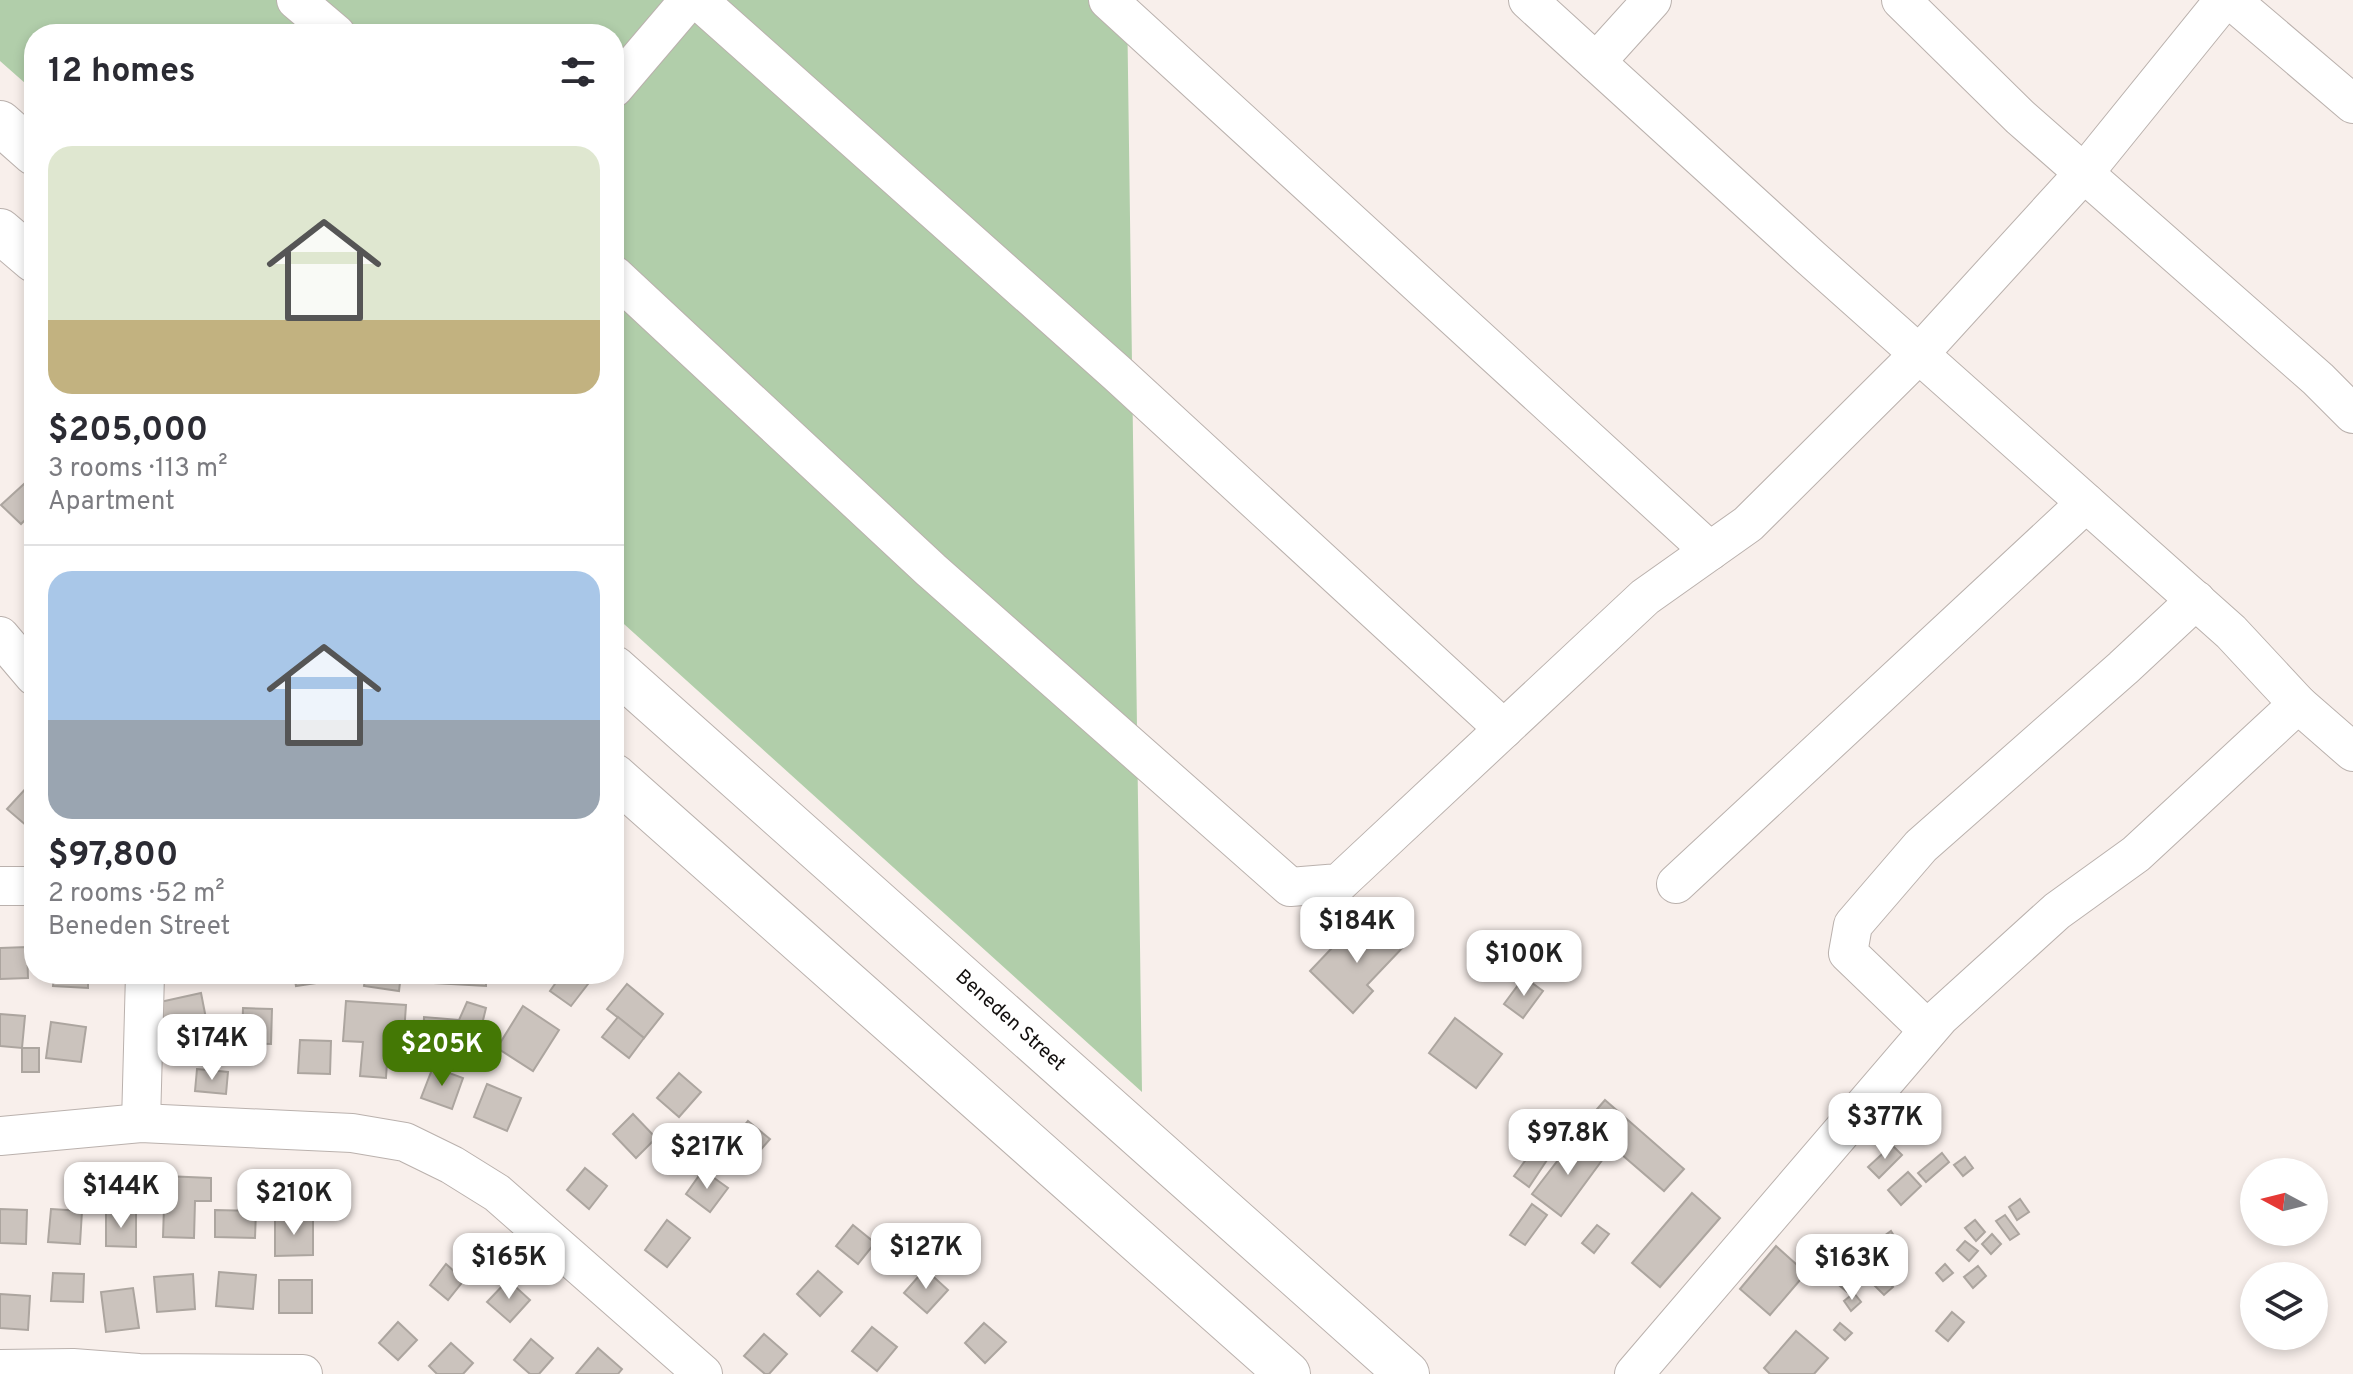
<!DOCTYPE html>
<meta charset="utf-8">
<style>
body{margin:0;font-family:Overpass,sans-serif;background:#f2f2f3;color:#2b2b33;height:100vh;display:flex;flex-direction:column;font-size:30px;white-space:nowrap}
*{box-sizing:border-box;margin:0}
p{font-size:26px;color:#7c7c81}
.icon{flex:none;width:44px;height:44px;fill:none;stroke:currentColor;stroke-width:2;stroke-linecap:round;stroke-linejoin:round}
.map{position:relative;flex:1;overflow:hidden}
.panel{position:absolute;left:24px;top:24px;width:600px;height:960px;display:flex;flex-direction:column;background:#fff;border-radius:32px;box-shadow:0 4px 12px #0003}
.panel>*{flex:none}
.needle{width:52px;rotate:277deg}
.fabs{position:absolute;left:2240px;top:1158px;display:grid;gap:16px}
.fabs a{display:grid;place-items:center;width:88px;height:88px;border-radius:50%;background:#fff;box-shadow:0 4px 12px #0003;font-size:40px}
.price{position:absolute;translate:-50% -68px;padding:0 18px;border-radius:16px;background:#fff;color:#222;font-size:26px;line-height:52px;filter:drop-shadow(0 2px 4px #0008)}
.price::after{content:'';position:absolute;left:50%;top:48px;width:24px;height:18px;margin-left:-12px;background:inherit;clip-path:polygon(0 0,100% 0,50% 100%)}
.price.active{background:#447805;color:#fff}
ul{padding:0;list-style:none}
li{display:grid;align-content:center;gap:16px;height:424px;padding:0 24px}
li+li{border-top:2px solid #e1e1e2}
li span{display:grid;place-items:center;height:248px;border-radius:24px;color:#555}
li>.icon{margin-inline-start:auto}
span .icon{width:144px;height:144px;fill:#fffc;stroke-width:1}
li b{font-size:34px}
h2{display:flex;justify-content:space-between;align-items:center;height:96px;padding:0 24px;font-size:34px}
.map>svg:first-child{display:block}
</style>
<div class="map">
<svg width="2353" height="1374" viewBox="0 0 2353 1374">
<rect width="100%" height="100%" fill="#f8efeb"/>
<polygon fill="#b1ceaa" points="0,0 1127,0 1142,1092 614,615 614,34 34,34 34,91 0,61"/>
<g fill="#cbc3bd" stroke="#aca59f" stroke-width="2">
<polygon points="24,484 34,495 34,511 21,524 1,505"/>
<polygon points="29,785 34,790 34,821 28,827 7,809"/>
<polygon points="1388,925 1407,943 1367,985 1373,991 1353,1013 1310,971 1351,928 1368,945"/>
<polygon points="27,947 28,978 0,979 0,948"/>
<polygon points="54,974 88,974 88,988 53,986"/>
<polygon points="294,974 329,974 330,981 296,986"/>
<polygon points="366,974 401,974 399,991 364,986"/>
<polygon points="434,974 486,974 486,986 434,983"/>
<polygon points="562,974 574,974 588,984 571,1006 550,991"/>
<polygon points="1524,977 1543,991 1523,1018 1504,1004"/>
<polygon points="627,984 663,1014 644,1038 607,1009"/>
<polygon points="201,993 213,1054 172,1063 160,1002"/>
<polygon points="346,1001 406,1005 403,1048 388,1047 386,1078 360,1076 363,1042 343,1041"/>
<polygon points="467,1002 486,1008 474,1057 423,1048 424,1017 459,1020"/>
<polygon points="523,1006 559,1030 533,1071 497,1048"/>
<polygon points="243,1008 272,1009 271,1044 242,1043"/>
<polygon points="0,1014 25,1016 22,1048 0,1046"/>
<polygon points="618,1017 644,1038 629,1058 602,1037"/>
<polygon points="1455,1018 1502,1054 1476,1088 1429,1053"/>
<polygon points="51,1022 86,1027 81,1062 46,1058"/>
<polygon points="300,1040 331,1041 330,1074 298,1073"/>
<rect x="22" y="1048" width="17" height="24"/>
<polygon points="433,1067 463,1078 452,1109 421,1098"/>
<polygon points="197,1069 228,1072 226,1094 195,1091"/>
<polygon points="679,1073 701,1092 679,1117 657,1098"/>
<polygon points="487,1084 521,1098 507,1131 474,1117"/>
<polygon points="1605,1100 1684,1169 1664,1191 1585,1123"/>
<polygon points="633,1114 656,1138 636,1158 613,1134"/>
<polygon points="748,1121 770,1139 751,1161 729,1144"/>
<polygon points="1575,1138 1603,1159 1561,1216 1532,1194"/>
<polygon points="1892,1145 1902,1155 1879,1178 1868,1167"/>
<polygon points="1535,1147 1549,1157 1529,1187 1514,1176"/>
<polygon points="1942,1153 1949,1162 1926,1182 1918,1173"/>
<polygon points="1965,1157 1973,1168 1963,1176 1954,1165"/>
<polygon points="585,1168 607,1186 589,1209 567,1190"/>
<polygon points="703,1170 728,1188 710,1212 686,1194"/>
<polygon points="1908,1172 1921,1186 1901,1205 1888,1190"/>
<polygon points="165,1176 211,1178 211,1201 195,1201 194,1238 163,1237"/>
<polygon points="1692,1193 1720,1218 1660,1287 1632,1263"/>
<polygon points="2020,1199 2029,1212 2017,1220 2009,1207"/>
<polygon points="1532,1204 1547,1215 1525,1245 1510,1235"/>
<polygon points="0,1209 27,1210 26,1244 0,1243"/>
<polygon points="51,1209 82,1211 80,1244 48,1242"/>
<polygon points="215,1210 256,1211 255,1238 215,1237"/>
<polygon points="106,1213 136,1213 136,1247 106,1246"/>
<polygon points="2005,1215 2019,1234 2010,1240 1996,1221"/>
<polygon points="275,1218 313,1218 313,1255 275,1256"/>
<polygon points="667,1220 690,1238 667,1267 645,1250"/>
<polygon points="1975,1220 1985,1232 1976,1241 1965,1228"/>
<polygon points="853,1225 875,1243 858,1264 836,1246"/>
<polygon points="1597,1225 1609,1234 1594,1253 1582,1243"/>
<polygon points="1891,1231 1902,1249 1888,1258 1877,1241"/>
<polygon points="1992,1234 2001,1244 1991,1254 1982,1244"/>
<polygon points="1965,1241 1978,1251 1969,1261 1957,1250"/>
<polygon points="1776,1246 1806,1273 1770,1315 1740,1289"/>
<polygon points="1864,1262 1875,1271 1867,1281 1856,1272"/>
<polygon points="446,1264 464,1280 448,1300 430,1285"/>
<polygon points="1945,1264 1953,1273 1943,1281 1936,1273"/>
<polygon points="1978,1266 1986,1276 1973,1288 1964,1277"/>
<polygon points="925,1269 948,1290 927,1313 904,1293"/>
<polygon points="818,1271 842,1292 820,1316 797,1294"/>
<polygon points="219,1272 256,1275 253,1309 216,1306"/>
<polygon points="53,1273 84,1274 83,1302 51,1301"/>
<polygon points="1841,1273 1854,1285 1847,1292 1834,1281"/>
<polygon points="193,1274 195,1309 157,1312 154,1277"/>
<polygon points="1884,1276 1893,1287 1884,1295 1874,1285"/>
<rect x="279" y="1280" width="33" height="33"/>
<polygon points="508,1280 530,1300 510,1322 487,1302"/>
<polygon points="133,1288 139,1328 106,1332 101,1292"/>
<polygon points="1854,1293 1861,1302 1851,1311 1844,1301"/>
<polygon points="0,1294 30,1296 28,1330 0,1328"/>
<polygon points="1952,1312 1964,1322 1948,1341 1936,1331"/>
<polygon points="398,1322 417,1340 398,1360 379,1343"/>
<polygon points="984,1323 1006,1342 985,1363 965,1343"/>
<polygon points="1840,1323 1852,1333 1845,1340 1834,1330"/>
<polygon points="872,1327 897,1347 877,1371 852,1351"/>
<polygon points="1796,1331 1828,1358 1814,1374 1770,1374 1764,1368"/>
<polygon points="764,1334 787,1354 769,1374 765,1374 744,1356"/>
<polygon points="531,1339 553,1358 539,1374 530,1374 514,1360"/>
<polygon points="451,1343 473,1363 463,1374 437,1374 429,1366"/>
<polygon points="598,1348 622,1369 618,1374 576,1374"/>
</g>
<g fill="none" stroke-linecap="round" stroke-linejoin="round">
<g stroke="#bab1ad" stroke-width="40">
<g id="street">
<polyline points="296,0 336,34"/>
<polyline points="698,0 1118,374 1504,729"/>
<polyline points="1108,0 1710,551"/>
<polyline points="1528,0 1810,257 2231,632 2298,704 2353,752"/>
<polyline points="1901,0 2020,117 2318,379 2353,414"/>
<polyline points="2231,0 2353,104"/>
<polyline points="1596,62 1652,0"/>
<polyline points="614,88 689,0"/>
<polyline points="614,275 931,570 1290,887 1339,883 1645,597 1748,524 1919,354 2084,173 2224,0"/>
<polyline points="0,636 34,676"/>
<polyline points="1676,884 2086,503"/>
<polyline points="0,886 34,886"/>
<polyline points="1928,1030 1848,953 1853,925 1921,846 2123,668 2196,600"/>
<polyline points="141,1123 145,974"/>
<polyline points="0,1136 141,1123 352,1133 405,1142 452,1165 497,1193 703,1374"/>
<polyline points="0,1369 73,1368 139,1373 303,1374"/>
<polyline points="1634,1374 1940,1017 2057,911 2136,854 2298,704"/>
</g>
</g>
<g stroke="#bab1ad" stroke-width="46">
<g id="secondary">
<polyline points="0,123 34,153"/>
<polyline points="0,231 34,260"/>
<polyline points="614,668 1407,1374"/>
<polyline points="614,776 1288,1374"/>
</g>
</g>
<use href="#street" stroke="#fff" stroke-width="38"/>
<use href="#secondary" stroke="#fff" stroke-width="44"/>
</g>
<g text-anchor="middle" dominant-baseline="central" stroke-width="8" stroke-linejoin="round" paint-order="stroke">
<g font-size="20" fill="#120f0e" stroke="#fff">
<text transform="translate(1010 1021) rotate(42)">Beneden Street</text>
</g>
</g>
</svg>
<div class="fabs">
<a><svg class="needle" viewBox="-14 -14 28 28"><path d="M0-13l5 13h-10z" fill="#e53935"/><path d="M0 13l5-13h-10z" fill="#7c7c81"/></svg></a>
<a><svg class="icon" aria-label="layers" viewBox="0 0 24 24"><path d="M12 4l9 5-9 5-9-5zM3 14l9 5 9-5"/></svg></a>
</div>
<b class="price" style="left:1357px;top:965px">$184K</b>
<b class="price" style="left:1524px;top:998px">$100K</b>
<b class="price" style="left:212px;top:1082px">$174K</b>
<b class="price active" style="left:442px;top:1088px">$205K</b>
<b class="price" style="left:1885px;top:1161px">$377K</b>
<b class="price" style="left:1568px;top:1177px">$97.8K</b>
<b class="price" style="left:707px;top:1191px">$217K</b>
<b class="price" style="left:121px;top:1230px">$144K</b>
<b class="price" style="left:294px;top:1237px">$210K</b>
<b class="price" style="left:926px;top:1291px">$127K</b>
<b class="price" style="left:509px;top:1301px">$165K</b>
<b class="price" style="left:1852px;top:1302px">$163K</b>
<section class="panel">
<h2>12 homes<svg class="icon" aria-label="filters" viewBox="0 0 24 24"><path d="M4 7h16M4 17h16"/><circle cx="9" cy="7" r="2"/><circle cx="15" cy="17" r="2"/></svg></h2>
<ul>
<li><span style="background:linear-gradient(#dfe7d0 70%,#c2b280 0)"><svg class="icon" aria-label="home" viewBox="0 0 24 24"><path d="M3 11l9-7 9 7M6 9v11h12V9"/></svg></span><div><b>$205,000</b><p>3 rooms · 113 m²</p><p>Apartment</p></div></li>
<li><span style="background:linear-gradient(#a9c7e8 60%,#9aa5b1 0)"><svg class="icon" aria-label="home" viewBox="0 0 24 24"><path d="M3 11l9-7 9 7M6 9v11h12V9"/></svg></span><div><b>$97,800</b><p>2 rooms · 52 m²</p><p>Beneden Street</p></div></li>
</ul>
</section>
</div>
